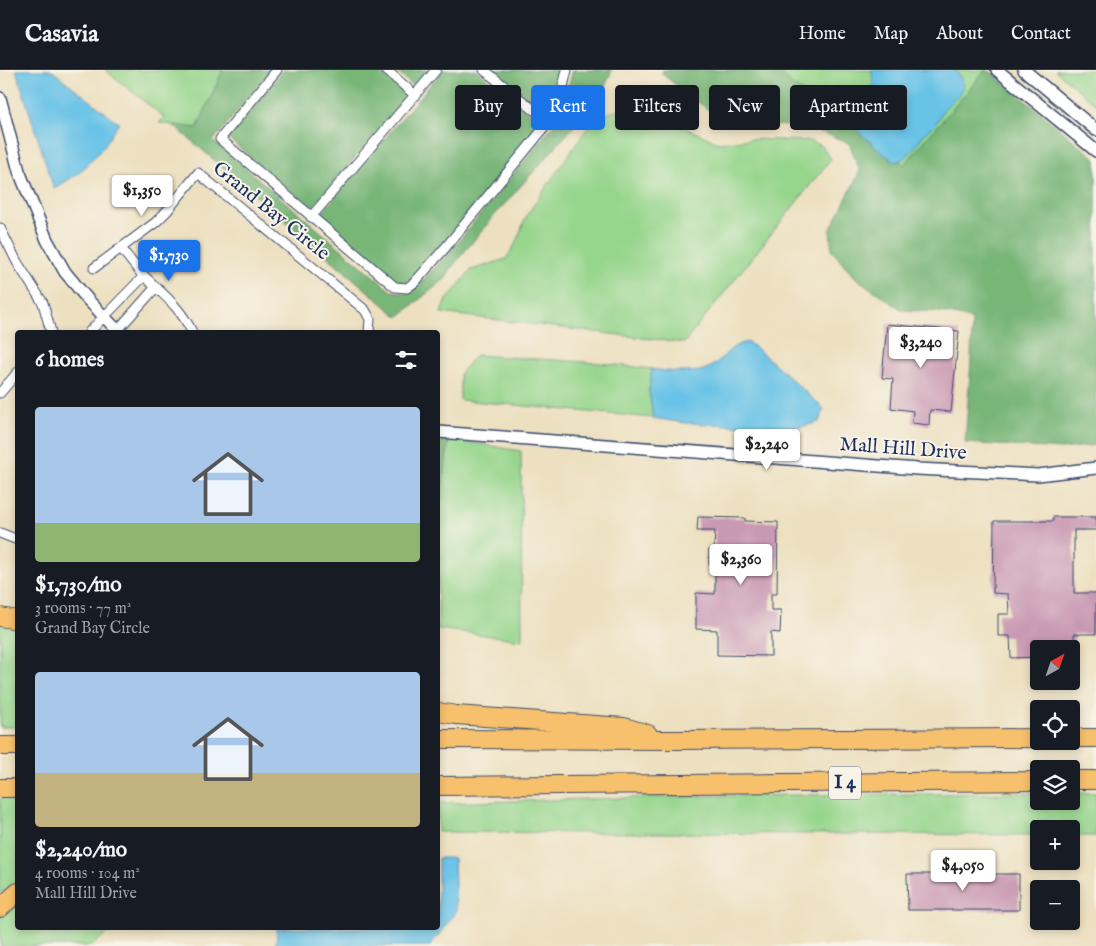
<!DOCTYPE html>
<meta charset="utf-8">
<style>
body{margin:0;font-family:"IM FELL English",serif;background:#20242c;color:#f1f3f6;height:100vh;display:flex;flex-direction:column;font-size:19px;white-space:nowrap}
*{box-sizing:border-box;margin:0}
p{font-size:16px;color:#9ea1a6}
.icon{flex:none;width:28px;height:28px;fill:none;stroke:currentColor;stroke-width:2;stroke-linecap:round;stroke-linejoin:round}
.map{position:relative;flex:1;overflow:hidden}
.sheet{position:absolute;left:15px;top:260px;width:425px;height:600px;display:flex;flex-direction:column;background:#171b24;border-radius:5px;box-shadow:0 2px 8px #0003}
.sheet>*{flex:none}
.banner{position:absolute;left:455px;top:15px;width:475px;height:45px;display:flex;gap:10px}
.needle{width:32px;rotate:40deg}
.controls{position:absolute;left:1030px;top:570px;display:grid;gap:10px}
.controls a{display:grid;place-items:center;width:50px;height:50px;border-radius:5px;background:#171b24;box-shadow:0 2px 8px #0003;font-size:25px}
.price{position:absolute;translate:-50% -42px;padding:0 11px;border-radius:5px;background:#fff;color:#222;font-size:16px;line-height:32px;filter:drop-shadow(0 1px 2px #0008)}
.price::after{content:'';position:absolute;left:50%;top:30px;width:15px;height:11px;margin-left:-8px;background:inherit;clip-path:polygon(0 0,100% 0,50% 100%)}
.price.on{background:#1a73e8;color:#fff}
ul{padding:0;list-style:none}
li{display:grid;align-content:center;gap:10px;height:265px;padding:0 20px}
li span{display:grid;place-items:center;height:155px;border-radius:5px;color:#555}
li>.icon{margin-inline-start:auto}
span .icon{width:90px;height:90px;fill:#fffc;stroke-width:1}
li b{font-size:21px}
h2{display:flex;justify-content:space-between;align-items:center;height:60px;padding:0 20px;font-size:21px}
.chip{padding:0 18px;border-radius:5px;background:#171b24;box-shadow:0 2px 8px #0003;font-size:18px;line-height:45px}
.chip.on{background:#1a73e8;color:#fff}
header{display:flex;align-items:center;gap:30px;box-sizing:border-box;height:70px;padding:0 25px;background:#171b24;border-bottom:1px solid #363941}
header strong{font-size:24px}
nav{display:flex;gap:28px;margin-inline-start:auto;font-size:18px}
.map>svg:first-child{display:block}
</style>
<header>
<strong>Casavia</strong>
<nav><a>Home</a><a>Map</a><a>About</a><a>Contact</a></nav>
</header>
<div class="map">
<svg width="1096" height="876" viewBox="0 0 1096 876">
<rect width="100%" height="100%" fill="#f7f3e8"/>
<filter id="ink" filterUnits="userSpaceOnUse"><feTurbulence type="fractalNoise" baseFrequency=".02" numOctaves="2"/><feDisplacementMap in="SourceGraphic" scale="10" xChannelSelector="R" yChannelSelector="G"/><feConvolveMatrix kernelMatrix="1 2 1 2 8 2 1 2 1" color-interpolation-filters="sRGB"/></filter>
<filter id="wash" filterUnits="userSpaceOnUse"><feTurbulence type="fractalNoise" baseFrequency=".0096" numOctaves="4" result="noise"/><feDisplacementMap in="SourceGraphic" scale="20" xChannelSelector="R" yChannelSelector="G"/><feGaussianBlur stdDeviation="1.12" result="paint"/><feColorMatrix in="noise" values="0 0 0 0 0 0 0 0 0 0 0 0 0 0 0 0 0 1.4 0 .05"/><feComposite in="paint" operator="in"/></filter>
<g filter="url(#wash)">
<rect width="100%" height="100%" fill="#ede0c0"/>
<g fill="#96d58c" stroke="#588275">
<polygon points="105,0 223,0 197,59 159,53 164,47"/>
<path d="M778 0H871C878 15 865 44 855 55L792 15Z"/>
<polygon points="955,0 986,0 904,95 900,91 914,78 923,65 937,51 943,40 959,24 962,8"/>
<polygon points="1055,0 1096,0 1096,35"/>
<polygon points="635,35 719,73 750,69 811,71 822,76 831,89 684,273 441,243 445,232 471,200 506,189 516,173 526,146 595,47"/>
<polygon points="476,285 600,293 652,299 649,320 653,348 460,330 460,303"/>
<polygon points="449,369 521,381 522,570 438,559 438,448"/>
<polygon points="0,553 17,556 17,657 0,657"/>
<polygon points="1039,723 1039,731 1071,731 1071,723 1096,723 1096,766 1071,766 1071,759 1039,759 1039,765 438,762 438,733 696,726"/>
<polygon points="0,728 18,728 17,814 0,823"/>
<polygon points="17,830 18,858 113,858 92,876 0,876 0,845"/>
</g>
<g fill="#78b678" stroke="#4a726b">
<polygon points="223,0 271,0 213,71 391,221 406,223 419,215 453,178 565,41 567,21 573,0 612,0 601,26 494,146 451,198 446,208 398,247 173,55 197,58"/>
<polygon points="284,0 377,0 408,26 311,139 228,68"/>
<polygon points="394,0 429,0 415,17"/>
<polygon points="443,0 476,0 542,53 441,175 412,208 406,212 397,211 319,146"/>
<path d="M494 0H562C558 15 558 33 549 44Z"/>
<polygon points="663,0 778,0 792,15 855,55 854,57 896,92 900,91 904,95 986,0 988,0 1096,89 1096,375 1062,379 965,373 971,290 972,249 940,242 902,240 857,209 832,181 830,161 860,101 849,73 807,56 753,55 719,48 662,4"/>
<polygon points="438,368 449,369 438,448"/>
</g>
<g fill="#69c3e7" stroke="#4279a2">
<polygon points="16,0 51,0 119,53 102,79 79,103 54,119"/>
<path d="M871 0H955L964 14 959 24 943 40 937 52 923 65 914 78 906 87 896 92 884 84 853 57C865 46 878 16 871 0Z"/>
<path d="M748 272 775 294 824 339 819 352 797 358 684 353 653 348 649 320 652 299C665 301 691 304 703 300 722 295 727 274 748 272Z"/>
<polygon points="438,788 454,788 456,842 430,876 276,876 277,858 438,858"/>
</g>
<g id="blocks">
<g fill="#c999b3">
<polygon points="887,254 959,261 951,342 930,340 929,355 912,353 913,341 891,338 893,309 882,308"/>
<polygon points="698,447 745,448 745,451 778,452 777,524 771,524 771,540 781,540 780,563 771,562 771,586 717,585 717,560 696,559 696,523 715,524 715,495 709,495 709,480 714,480 715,461 697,461"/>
<polygon points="1053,447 1096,447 1096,460 1074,460 1074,523 1096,523 1096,564 1074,564 1074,579 1039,579 1039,587 1011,588 1010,566 998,566 998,544 1009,544 1008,524 993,523 994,451 1053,451"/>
<polygon points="907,804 1019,804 1019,840 908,840"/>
</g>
</g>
</g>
<g filter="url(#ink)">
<use href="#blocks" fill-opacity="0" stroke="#3a4a6d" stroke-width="1"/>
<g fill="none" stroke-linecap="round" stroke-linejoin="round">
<g stroke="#3a4a6d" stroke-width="11">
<g id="minor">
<polyline points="277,0 220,69 395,217 407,218 415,212 445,178 549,52 484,0"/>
<polyline points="386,0 415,25 436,0"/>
<polyline points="549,52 561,38 562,21 567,0"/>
<polyline points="311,147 415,25"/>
<polyline points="0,158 17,192 43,233 51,262"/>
<path d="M121 178C127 186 134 195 141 203 161 223 180 236 192 262"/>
<polyline points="94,198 156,152 167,141 198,103 365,240 370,249 369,262"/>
<polyline points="89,262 144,206"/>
<polyline points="116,262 156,217"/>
<polyline points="0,323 18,302"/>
<polyline points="0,463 18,470"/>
</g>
</g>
<g stroke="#3a4a6d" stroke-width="14">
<g id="tertiary">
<polyline points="997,0 1096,81"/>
<polyline points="1024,0 1096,60"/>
<polyline points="0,28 19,101 47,170 65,202 89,231 119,262"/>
<polyline points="438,362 917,399 1038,405 1096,398"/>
</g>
</g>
<g stroke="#3a4a6d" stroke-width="20">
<g id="motorway">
<polyline points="0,547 18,550"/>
<polyline points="438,642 456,645 624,657 648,664"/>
<polyline points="1071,668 1096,668"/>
<polyline points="438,669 668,670 1039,668"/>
<polyline points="0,676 18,676"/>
<polyline points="1071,710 1096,710"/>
<polyline points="438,716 1039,711"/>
<polyline points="0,718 18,718"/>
<polyline points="0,838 18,822"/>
</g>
</g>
<use href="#minor" stroke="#fff" stroke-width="9"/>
<use href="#tertiary" stroke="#fff" stroke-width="11"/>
<use href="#motorway" stroke="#f7c06c" stroke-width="18"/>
</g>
</g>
<g text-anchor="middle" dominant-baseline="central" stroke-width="4" stroke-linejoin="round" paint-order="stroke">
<rect fill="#f7f3e8" stroke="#5d6a87" stroke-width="1" x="829" y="696.5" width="32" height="33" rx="4"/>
<g font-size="19" font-weight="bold" fill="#1b2f5e">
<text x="845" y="713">I 4</text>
</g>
<g font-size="20" fill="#1b2f5e" stroke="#f7f3e8">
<text transform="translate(271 141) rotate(39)">Grand Bay Circle</text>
<text transform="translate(903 379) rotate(4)">Mall Hill Drive</text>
</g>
</g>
</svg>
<div class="controls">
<a><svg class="needle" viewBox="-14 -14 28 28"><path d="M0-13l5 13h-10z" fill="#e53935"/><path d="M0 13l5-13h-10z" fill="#9ea1a6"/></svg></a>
<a><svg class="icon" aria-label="locate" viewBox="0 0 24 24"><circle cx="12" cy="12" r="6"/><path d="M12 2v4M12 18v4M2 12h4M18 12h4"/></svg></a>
<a><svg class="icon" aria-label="layers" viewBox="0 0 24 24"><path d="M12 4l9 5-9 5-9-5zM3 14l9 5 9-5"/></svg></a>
<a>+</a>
<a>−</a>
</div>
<b class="price" style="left:142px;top:147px">$1,350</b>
<b class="price on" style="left:169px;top:212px">$1,730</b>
<b class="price" style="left:921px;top:299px">$3,240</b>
<b class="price" style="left:767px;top:401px">$2,240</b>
<b class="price" style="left:741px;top:516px">$2,360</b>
<b class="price" style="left:963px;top:822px">$4,050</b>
<div class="banner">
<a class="chip">Buy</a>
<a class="chip on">Rent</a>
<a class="chip">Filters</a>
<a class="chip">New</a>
<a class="chip">Apartment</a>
</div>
<section class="sheet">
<h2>6 homes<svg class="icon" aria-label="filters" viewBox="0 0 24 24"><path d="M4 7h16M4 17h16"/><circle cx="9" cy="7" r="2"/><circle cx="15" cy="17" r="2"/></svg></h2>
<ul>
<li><span style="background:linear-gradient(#a9c7e8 75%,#8fb573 0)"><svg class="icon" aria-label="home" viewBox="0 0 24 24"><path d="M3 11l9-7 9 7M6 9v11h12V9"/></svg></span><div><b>$1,730/mo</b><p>3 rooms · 77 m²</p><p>Grand Bay Circle</p></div></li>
<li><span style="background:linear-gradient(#a9c7e8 65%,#c2b280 0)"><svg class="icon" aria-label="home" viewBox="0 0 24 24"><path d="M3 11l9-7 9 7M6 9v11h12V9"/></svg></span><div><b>$2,240/mo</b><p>4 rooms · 104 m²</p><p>Mall Hill Drive</p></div></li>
</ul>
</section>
</div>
